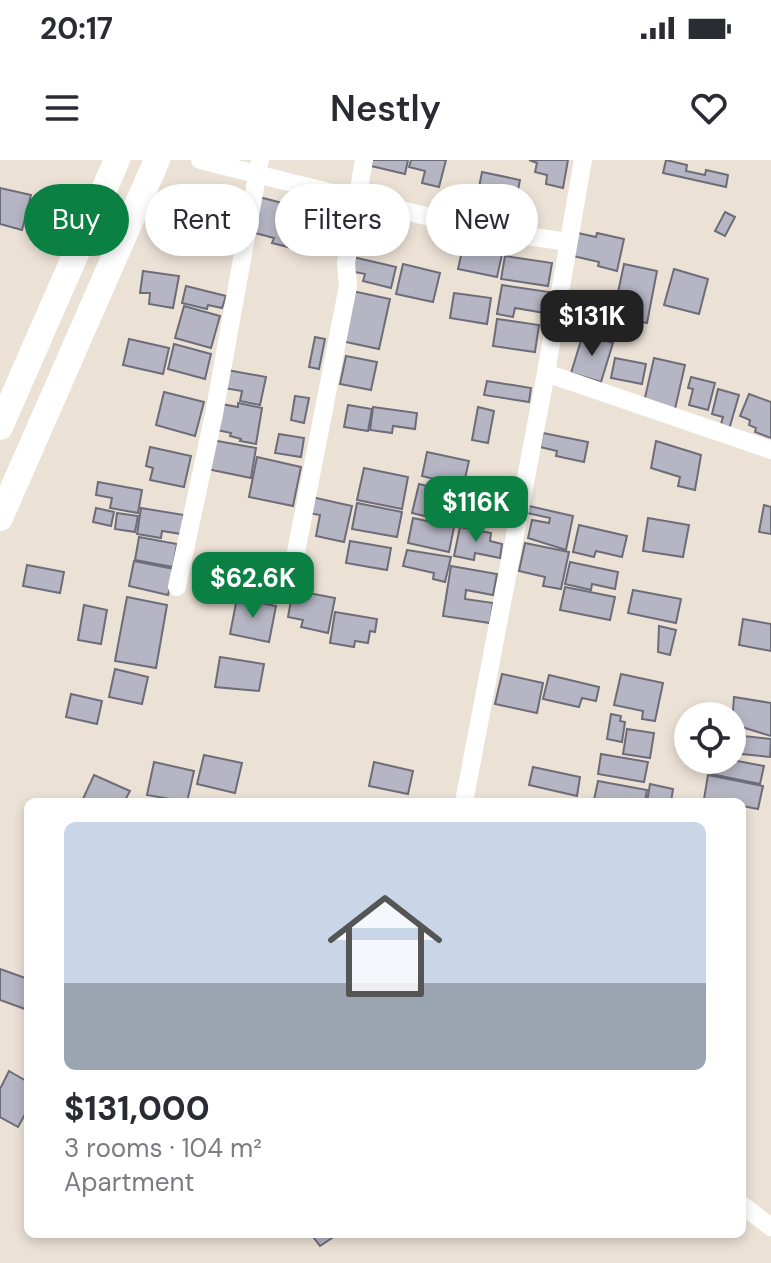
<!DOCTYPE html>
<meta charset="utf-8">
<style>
body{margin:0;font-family:"DM Sans",sans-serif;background:#f7f7f7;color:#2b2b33;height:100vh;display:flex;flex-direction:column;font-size:30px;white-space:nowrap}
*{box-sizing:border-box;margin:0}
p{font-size:26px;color:#7c7c81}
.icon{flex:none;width:44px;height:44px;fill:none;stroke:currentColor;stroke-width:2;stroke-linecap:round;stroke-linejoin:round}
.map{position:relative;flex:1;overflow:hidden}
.sheet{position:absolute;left:24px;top:638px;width:722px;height:440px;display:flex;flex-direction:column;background:#fff;border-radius:12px;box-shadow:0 4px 12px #0003}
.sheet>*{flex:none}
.banner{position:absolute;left:24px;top:24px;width:724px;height:72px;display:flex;gap:16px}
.buttons{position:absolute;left:674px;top:542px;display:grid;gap:16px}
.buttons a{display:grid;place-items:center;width:72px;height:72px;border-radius:50%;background:#fff;box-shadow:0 4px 12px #0003;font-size:40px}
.price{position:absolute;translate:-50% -68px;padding:0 18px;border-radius:16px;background:#0b8043;color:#fff;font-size:26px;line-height:52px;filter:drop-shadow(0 2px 4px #0008)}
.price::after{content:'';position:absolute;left:50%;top:48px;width:24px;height:18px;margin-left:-12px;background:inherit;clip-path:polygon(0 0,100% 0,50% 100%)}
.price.current{background:#222;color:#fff}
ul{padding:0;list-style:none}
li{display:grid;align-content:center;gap:16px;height:424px;padding:0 40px}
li+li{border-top:2px solid #e1e1e2}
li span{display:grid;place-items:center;height:248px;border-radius:12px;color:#555}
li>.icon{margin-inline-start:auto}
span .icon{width:144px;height:144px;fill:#fffc;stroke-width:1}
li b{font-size:34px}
.chip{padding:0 28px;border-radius:36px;background:#fff;box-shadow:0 4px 12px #0003;font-size:28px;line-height:72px}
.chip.current{background:#0b8043;color:#fff}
.status{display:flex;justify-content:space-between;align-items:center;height:56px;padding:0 40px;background:#fff;direction:ltr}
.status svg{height:22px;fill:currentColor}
header{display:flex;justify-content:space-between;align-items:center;height:104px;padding:0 40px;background:#fff;font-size:36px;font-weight:600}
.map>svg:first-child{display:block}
</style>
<div class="status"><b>20:17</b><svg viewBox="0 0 49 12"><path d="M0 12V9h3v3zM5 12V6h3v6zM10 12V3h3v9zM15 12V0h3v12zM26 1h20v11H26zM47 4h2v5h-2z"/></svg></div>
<header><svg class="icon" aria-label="menu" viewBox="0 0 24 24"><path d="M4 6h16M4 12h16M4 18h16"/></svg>Nestly<svg class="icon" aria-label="heart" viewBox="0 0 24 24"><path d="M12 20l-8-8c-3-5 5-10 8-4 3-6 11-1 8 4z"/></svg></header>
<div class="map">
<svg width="771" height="1103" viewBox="0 0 771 1103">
<rect width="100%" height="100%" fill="#ece1d5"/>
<g fill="#b6b5c3" stroke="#6d6c79" stroke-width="2">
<polygon points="372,0 408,0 405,14 371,6"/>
<polygon points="411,0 446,0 439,27 422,23 425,11 409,7"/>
<polygon points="529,0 568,0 563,28 546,24 547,15 535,12 537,3"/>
<polygon points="666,0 687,5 686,11 705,15 706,10 728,15 726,27 663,13"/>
<polygon points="482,12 520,20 511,66 473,58"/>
<polygon points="0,28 31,35 22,70 0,64"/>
<polygon points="259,37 302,48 292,88 272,83 274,78 251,72"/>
<polygon points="306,52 345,62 337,93 325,89 328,79 301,72"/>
<polygon points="725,52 735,57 725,76 715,71"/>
<polygon points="578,73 596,77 597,73 624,79 617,111 598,106 599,102 573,96"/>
<polygon points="464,82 503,90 497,117 458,109"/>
<polygon points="505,96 552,103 548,126 501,119"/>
<polygon points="353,97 396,107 391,128 363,121 365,114 350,111"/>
<polygon points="403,104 440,113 433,142 396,134"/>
<polygon points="624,104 657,111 647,163 613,156"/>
<polygon points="674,109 708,119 699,154 664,145"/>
<polygon points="143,111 179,116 173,148 149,144 150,133 140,133"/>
<polygon points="502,125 549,132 545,153 515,148 513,157 497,154"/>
<polygon points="186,126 226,136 222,148 208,145 207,149 182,143"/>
<polygon points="352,131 390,139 379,189 341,181"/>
<polygon points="454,133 491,138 487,164 450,158"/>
<polygon points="184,146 220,156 211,188 175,178"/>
<polygon points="497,159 539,165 535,192 493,186"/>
<polygon points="583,174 613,183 601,222 571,213"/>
<polygon points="315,177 325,179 319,209 309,207"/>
<polygon points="129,179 169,188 163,214 123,205"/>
<polygon points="174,184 211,194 205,219 168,209"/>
<polygon points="346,196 377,202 371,230 340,224"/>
<polygon points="615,198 646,204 642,224 611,218"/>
<polygon points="654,198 685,205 675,249 644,242"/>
<polygon points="227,210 266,217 260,245 240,241 242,231 224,228"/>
<polygon points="691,217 715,223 708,250 689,245 693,229 688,228"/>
<polygon points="487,221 531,228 529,242 484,235"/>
<polygon points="718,229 739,235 728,273 719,271 723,257 712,254"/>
<polygon points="164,232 204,242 195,276 156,265"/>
<polygon points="749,234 771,242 771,278 755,272 756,268 749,265 750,260 740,256"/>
<polygon points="295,236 309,238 304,263 291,260"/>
<polygon points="238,243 262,248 256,284 240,281 241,279 230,276 231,273 217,270 221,244 238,247"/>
<polygon points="348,245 372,249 368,271 344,267"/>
<polygon points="373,247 417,253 415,269 393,266 392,273 370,270"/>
<polygon points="478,247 494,251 488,283 472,280"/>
<polygon points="543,273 588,282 584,302 556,296 557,291 540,287"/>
<polygon points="279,274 304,278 301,297 275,293"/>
<polygon points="212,280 256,288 251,318 207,309"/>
<polygon points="656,281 701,295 695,330 678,326 680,317 651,308"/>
<polygon points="150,287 191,296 184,327 150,320 153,308 146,306"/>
<polygon points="427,292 469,301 462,331 441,326 442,321 422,316"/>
<polygon points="257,297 301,307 293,346 249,337"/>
<polygon points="364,308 408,317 402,349 357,340"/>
<polygon points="98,322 142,330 138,353 110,348 112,338 96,335"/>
<polygon points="419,324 461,334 454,363 412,353"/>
<polygon points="307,336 352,346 344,382 316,376 320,355 303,352"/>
<polygon points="357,343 402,352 397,377 352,369"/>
<polygon points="764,345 771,347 771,374 759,372"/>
<polygon points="529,346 573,356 566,390 528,378 532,360 549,363 550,358 527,353"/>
<polygon points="96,348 114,352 111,366 93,362"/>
<polygon points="141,348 184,355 181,374 162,371 161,378 137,374"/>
<polygon points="117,353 138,356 135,372 115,369"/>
<polygon points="413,358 454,367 449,392 408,383"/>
<polygon points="648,358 689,365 683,397 643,391"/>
<polygon points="579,365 627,376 622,397 596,391 594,397 573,392"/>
<polygon points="460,367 491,373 490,381 502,384 500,398 475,393 474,400 454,396"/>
<polygon points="139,377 177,384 173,407 135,400"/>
<polygon points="350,381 391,388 387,410 346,403"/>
<polygon points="525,383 569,392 561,429 543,426 545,417 519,411"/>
<polygon points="407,390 451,397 445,422 433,419 434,413 403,406"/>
<polygon points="134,401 174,409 168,435 129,426"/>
<polygon points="570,402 618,412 615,429 592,424 591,430 565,424"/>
<polygon points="27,405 64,412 60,433 23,426"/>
<polygon points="451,406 497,414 493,435 466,430 465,439 493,443 490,463 443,456"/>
<polygon points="565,427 615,437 610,460 560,450"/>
<polygon points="293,430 335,438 328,473 301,467 303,460 288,457"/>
<polygon points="633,430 681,439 676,463 628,453"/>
<polygon points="127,437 167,445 156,508 115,501"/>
<polygon points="237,438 276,446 269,482 230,474"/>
<polygon points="84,445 107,450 101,484 78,480"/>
<polygon points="335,452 377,459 375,472 370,471 368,483 355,481 354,487 330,483"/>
<polygon points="743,459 771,464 771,491 739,485"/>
<polygon points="659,466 676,470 670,495 658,492"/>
<polygon points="220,497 264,504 259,531 215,527"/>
<polygon points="115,509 148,517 142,544 109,537"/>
<polygon points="502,514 543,523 537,553 495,544"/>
<polygon points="621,514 663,523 655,561 642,559 643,551 614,545"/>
<polygon points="549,515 599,527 596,541 582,538 579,547 543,539"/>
<polygon points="71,534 102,541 97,564 66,557"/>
<polygon points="734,537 771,543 771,576 732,564"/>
<polygon points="611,554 621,556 620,561 625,562 622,582 607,579"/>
<polygon points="627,569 654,573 650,598 623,594"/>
<polygon points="734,575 771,579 770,597 732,593"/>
<polygon points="601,594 648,602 644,622 598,614"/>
<polygon points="204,595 242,603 235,633 197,624"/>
<polygon points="714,600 732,600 764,606 760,624 711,614"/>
<polygon points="154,602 194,611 187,642 147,635"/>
<polygon points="374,602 413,611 408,634 369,626"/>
<polygon points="533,607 580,617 577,636 529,625"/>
<polygon points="94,615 130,631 124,642 82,641"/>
<polygon points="708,615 763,626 758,649 742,646 742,642 704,639"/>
<polygon points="598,621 647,630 645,642 594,640"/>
<polygon points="650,624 673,629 671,642 647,642"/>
<polygon points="0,809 28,819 25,849 0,840"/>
<polygon points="9,911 28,922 28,949 18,967 0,957 0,929"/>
<polygon points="311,1074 338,1074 320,1086"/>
</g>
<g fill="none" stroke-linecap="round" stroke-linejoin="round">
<g stroke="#fff" stroke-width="18">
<polyline points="200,0 474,68 568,82"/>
<polyline points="546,213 771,290"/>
<polyline points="177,427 214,254 260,0"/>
<polyline points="289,428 348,126 346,103 364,0"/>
<polyline points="464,642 546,213 583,0"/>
<polyline points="742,1045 771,1067"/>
</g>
<g stroke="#fff" stroke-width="26">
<polyline points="0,267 117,0"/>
<polyline points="0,358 157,0"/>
</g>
</g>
</svg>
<div class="buttons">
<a><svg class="icon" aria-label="locate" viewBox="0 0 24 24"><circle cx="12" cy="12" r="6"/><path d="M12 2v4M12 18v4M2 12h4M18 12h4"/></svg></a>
</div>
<b class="price current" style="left:592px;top:198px">$131K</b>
<b class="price" style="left:476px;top:384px">$116K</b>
<b class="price" style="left:253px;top:460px">$62.6K</b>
<div class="banner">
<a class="chip current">Buy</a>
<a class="chip">Rent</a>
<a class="chip">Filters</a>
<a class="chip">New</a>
</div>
<section class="sheet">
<ul>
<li><span style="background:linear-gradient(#c9d6e8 65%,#9aa5b1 0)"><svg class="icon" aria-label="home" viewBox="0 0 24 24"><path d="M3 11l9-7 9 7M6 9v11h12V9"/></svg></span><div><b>$131,000</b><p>3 rooms · 104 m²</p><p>Apartment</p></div></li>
</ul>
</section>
</div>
